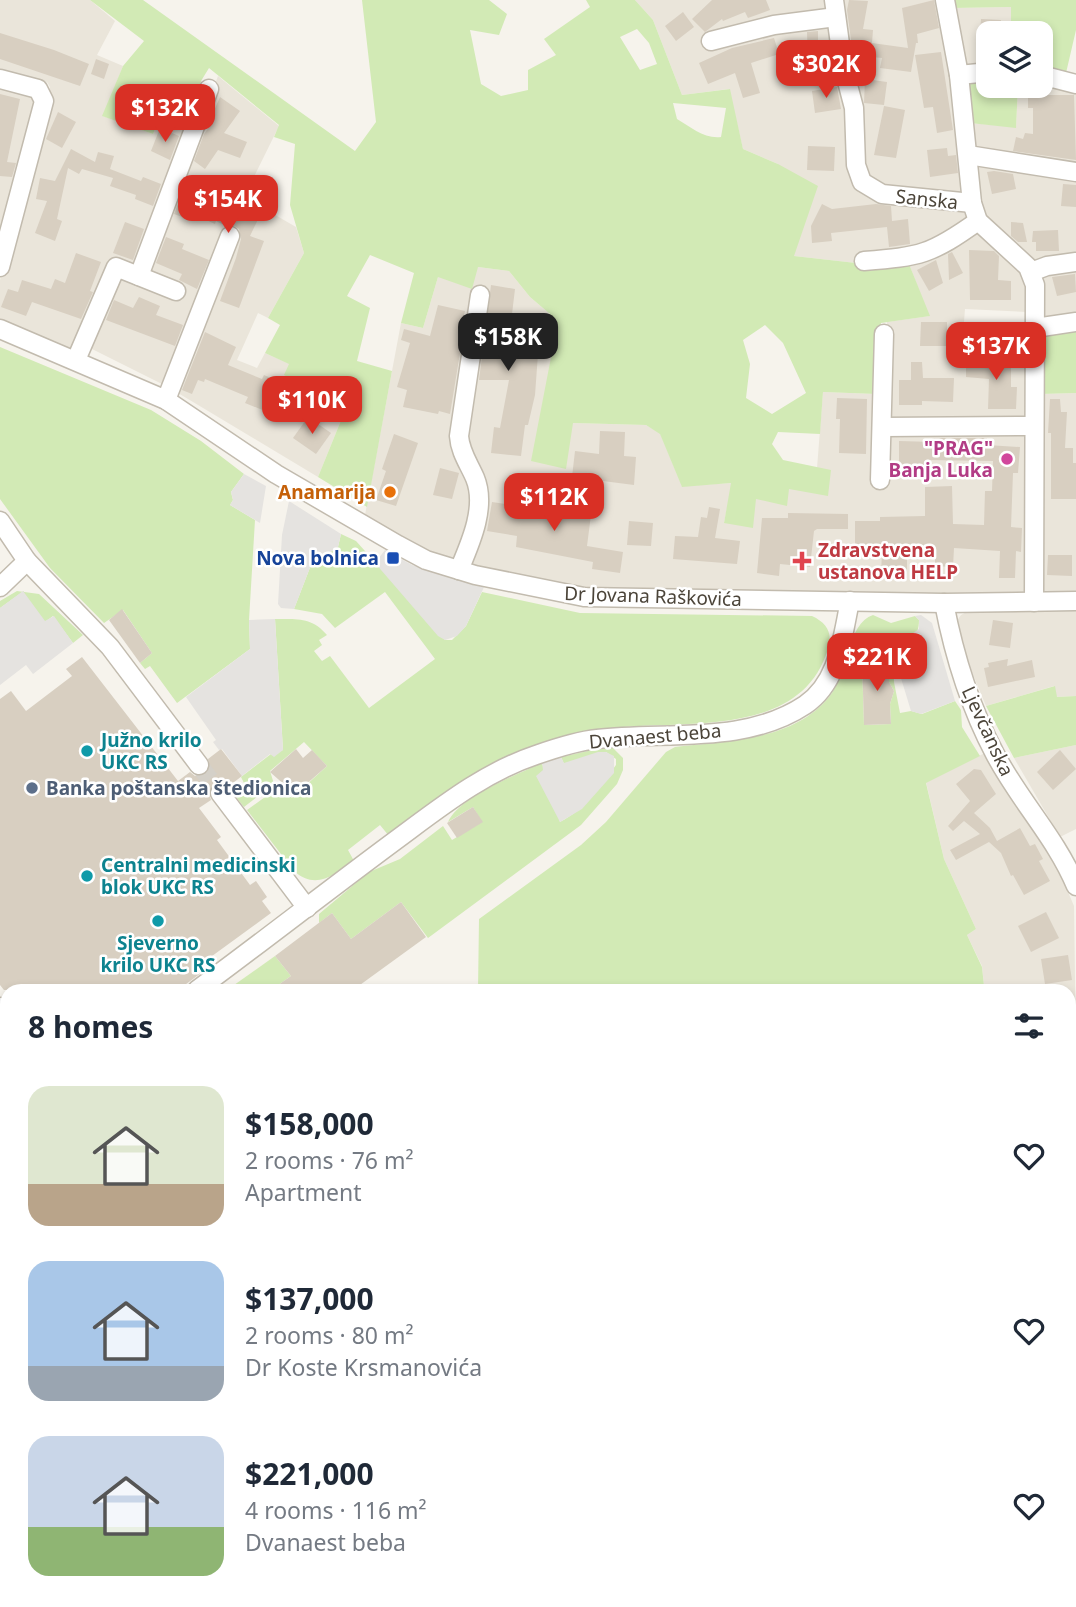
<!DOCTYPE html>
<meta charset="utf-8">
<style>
body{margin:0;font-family:"Noto Sans",sans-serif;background:#f6f6f7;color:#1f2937;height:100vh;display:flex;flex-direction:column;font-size:26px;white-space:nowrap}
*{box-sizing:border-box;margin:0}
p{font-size:23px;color:#747a83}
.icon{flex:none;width:38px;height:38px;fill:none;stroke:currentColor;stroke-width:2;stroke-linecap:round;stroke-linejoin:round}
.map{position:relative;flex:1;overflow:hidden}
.details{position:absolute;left:0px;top:984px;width:1076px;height:625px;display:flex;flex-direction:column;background:#fff;border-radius:21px 21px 0 0;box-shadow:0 4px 10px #0003}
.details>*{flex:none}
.buttons{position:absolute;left:976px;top:21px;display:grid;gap:14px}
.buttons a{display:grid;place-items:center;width:77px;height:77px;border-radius:14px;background:#fff;box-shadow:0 4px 10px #0003;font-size:35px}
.price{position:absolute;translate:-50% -60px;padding:0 16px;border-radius:14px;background:#d93025;color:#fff;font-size:23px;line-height:46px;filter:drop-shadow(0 2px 4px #0008)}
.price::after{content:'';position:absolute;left:50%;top:42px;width:21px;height:16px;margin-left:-10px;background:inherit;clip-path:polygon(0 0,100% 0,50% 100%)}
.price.on{background:#222;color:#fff}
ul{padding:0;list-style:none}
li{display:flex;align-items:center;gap:21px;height:175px;padding:0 28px}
li span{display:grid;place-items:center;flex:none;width:196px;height:140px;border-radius:21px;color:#555}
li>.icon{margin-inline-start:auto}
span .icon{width:84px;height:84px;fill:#fffc;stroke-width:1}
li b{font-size:30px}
h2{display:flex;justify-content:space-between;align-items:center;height:84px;padding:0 28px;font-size:30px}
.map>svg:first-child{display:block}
</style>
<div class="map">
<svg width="1076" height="1607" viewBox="0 0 1076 1607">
<rect width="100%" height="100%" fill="#f6f3ec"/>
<g fill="#eae5da">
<polygon points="0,0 90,0 115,21 97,55 123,66 103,116 153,134 162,112 189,127 136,270 113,261 77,343 66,350 0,325 0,280 18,220 50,87 47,82 0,70"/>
<polygon points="635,0 829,0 827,11 768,29 831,24 861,191 877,198 962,210 967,217 967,223 933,245 856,258 856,263 794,256 778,164 743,149 729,89 682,95 653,20"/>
<polygon points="839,0 940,0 947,35 964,192 888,189 865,177"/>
<polygon points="1011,7 1011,33 989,33 989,66 964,69 953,8"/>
<polygon points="218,76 279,126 244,197 296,227 304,253 268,318 258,313 237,360 257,368 265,353 290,364 285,376 344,413 318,477 168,387 92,349 118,276 145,274"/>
<polygon points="1041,80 1076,88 1076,167 975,151 970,123 1016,127 1018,86 1041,86"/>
<polygon points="0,85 29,93 38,101 3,230 0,229"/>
<polygon points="976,165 1076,177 1076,256 1043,262 1031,259 980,213"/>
<polygon points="976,234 981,235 1021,270 1028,284 1027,312 965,309 962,347 1025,351 1026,417 891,418 887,322 929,316 909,264"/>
<polygon points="1076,265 1076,318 1045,319 1042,315 1041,277"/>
<polygon points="478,267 509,271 530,297 550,314 543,345 553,347 573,423 646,425 660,433 682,486 732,483 724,523 756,498 789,489 817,468 823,392 876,394 874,482 890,483 890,433 1025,433 1027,438 1027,586 1025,590 1017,597 592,592 470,569 469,555 489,494 464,441 484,290 473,289 452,431 475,489 474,502 458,557 446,559 402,540 365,515 401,323 423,328 438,277"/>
<polygon points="1076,393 1076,597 1040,593 1041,394"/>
<polygon points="1076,608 1076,696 1056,697 1054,686 986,706 957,636 956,622 961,615 970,610"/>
<polygon points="1076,745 1076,829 1060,837 1014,758"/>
<polygon points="985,753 1060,873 1074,906 1076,1049 1069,1051 1069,990 1034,990 1033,985 984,986 982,966 967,935 976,929 944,859 926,782"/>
<polygon points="7,1601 139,1601 133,1607 0,1607"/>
<polygon points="487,1601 574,1601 565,1607 491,1607"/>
</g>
<g fill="#d2eab5" fill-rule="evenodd">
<path d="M90 0H143L355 151 376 122 362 0H489L507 14 499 35 470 30 481 84 501 96 528 90V70L556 55 544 39 590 7 586 0H635L653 20 682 95 730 89 743 149 778 164 818 186 794 256 856 263 868 268 909 264 930 316 881 323 876 394 823 392 820 434 778 432 772 444 783 460 831 470 828 496 789 489 787 506 756 499 753 528 724 523 731 483 682 487 660 434 646 425 573 423 566 469 531 461 553 347 543 345 550 314 530 297 509 271 478 267 472 289 438 277 423 328 401 323 414 273 370 255 347 296 370 308 357 361 392 371 367 507 318 477 344 413 284 375 289 364 265 353 280 325 268 318 304 253 290 205 295 144 274 137 279 125 209 68 201 81 189 127 162 112 153 134 102 116 123 66 144 41ZM637 29 649 43 657 64 640 70 620 37ZM673 103 726 108 721 137C704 139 691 127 677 119ZM765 325 783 343 806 393 772 414 746 398 750 364 743 340Z"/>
<polygon points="952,0 1076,0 1076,30 1066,73 1041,69 1041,33 1011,33 1011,7 953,8"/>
<polygon points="989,78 989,86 1018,86 1016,128 970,123 969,82"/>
<polygon points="1076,327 1076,393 1041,394 1042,339 1045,335"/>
<polygon points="0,347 151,410 201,441 244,474 231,492 233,500 230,505 255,520 249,620 250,649 177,703 150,666 145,669 140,663 152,653 123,610 104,623 50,568 0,499"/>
<path d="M341 534 356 541 445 640H452L466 626 482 592 580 613 812 616C827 623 833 633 828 649 797 751 654 712 577 734 558 740 538 755 520 764 477 788 433 812 389 836L380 825 348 850 354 861C335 874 316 891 294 871L247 810 279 787 292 798 327 766 304 742 270 771 274 784 244 807 232 792 244 783 241 777 271 754 283 750 275 619C297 619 312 617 327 635L319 640 322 645 314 651 322 661 330 656 369 708 435 659 385 592 335 628 322 614 294 609 311 565 338 547Z"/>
<polygon points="17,591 39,594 83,635 73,643 53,616 12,647 24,591 0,608 0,601"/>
<path d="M873 615 891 623 915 616 919 620C919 638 909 645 893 652L894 682 900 713 911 711 922 714 955 701 961 710 962 727 980 756 926 783 944 859 976 929 967 935 982 967 984 986 977 990H478L479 919 581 845 606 822 666 752 675 747C727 741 793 741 829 697 847 676 847 623 873 615ZM889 661V682L894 691 890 704 891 724 864 725 862 662Z"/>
<polygon points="1055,686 1057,697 1076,696 1076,745 1014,758 986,706"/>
<path d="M606 747H612L623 758V770L617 784 581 825 428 938 401 902 351 939 332 913 319 923V914L369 872 400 859 443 826 452 840 482 822 473 807 448 822C459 797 518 774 542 763L560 822C585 809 599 788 616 765V759L606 752 564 764 561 757Z"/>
<polygon points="275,956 291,976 271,990 227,990"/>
<polygon points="0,1113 7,1122 7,1210 0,1201 0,1194 6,1190 0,1181"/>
<polygon points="1069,1190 1076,1190 1076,1607 702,1607 713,1601 1069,1601"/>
<polygon points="7,1242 7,1585 0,1588 0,1457 2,1456 0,1450 0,1245"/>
<polygon points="229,1601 487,1601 491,1607 226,1607"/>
</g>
<g fill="#e5e3e0">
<polygon points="244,474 266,486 260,523 230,505 233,500 231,492"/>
<polygon points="289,501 341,534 338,547 311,565 294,609 281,608 278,604 282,535"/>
<polygon points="385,550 412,565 484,587 466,626 457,636 445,640 438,636 375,563"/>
<polygon points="23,591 45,621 54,616 73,643 33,674 26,665 0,685 0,608"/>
<polygon points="921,615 932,623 955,701 921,714 911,711 893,652 911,644 910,635 919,629 919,620 915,616"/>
<polygon points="275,619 283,750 274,757 270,754 242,776 222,749 219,750 213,742 216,740 186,697 250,649 249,620"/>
<polygon points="598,752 606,752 614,756 614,773 582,809 560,822 536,776 543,770 542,763 561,757 564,763"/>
</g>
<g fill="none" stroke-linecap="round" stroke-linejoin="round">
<g stroke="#a9d4f2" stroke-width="4.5">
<polyline points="388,990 389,990"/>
<polyline points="1069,1399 1076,1395"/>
<polyline points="217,1607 221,1601"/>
</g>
</g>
<g fill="#d8cfc1">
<polygon points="712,0 766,0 770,10 748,18 745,12 723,21 722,19 705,32 692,19"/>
<polygon points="849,0 868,1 863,29 873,30 872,43 908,48 902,8 934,0 939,28 917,34 918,43 916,43 911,72 880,68 882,58 853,55 847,10"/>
<polygon points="683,12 694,27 676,41 665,26"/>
<polygon points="981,19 1001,20 1000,33 980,33"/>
<polygon points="818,31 818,40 828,40 831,62 808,63 807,32"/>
<polygon points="0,33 54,50 89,64 80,86 0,59"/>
<polygon points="774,38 779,54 751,63 760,93 743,98 735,73 708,84 699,63 732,48"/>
<polygon points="941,52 953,130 937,133 933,107 924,108 915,55"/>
<polygon points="96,59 109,64 104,79 91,74"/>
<polygon points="865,79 887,82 884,105 864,103"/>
<polygon points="1028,86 1045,88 1045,95 1074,95 1076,160 1013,151 1016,137 1023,139 1025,133 1033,134 1033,108 1028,108"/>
<polygon points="837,87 841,109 815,113 812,91"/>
<polygon points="0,94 20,99 7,162 16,163 12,177 0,176"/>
<polygon points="220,97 240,111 224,133 247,142 240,158 218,150 205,169 194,161 204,134 213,122 210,120"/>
<polygon points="884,106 905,110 896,158 874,155"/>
<polygon points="58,112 76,122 62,148 46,139"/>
<polygon points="160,128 179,136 170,160 151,151"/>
<polygon points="808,146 835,147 834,171 807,170"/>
<polygon points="947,148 948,156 956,155 958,173 930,177 927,150"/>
<polygon points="71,149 95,162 98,152 114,156 110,169 141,181 143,177 161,184 153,206 135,199 136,195 110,186 113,178 82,169 79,174 68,168 57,219 62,221 55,241 35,233 47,201 36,199 40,178 55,181"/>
<polygon points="994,171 1013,174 1016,189 992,194 987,172"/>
<polygon points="1063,184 1076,185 1076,207 1061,206"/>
<polygon points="206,189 223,197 226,191 240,197 238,202 261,213 250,236 264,241 239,308 220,301 236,258 241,239 239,229 233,225 226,226 216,221 215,224 193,214 191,220 174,214 183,191 202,198"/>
<polygon points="822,204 832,209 876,204 891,206 892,221 908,219 910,244 889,247 887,227 831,233 832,241 812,243 811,226"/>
<polygon points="125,222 144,229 133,260 113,253"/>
<polygon points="1011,222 1023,223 1027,242 1018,242 1011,236"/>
<polygon points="1058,230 1059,251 1036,251 1036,242 1032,242 1033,231"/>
<polygon points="166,237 184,244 182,249 209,260 197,289 179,280 182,274 156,263"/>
<polygon points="969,250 994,251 999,256 998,280 1011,281 1011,300 970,300"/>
<polygon points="952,252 963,273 949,280 948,254"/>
<polygon points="76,253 101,262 90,291 93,292 81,319 32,302 26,316 1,307 8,289 18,292 22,280 51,289 55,279 65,283"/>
<polygon points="936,260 943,283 929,291 917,270"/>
<polygon points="1075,274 1076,292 1057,296 1052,277"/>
<polygon points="491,285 515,289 509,339 514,340 513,351 538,354 535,395 528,425 525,425 521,456 491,453 494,427 500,428 509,380 479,380"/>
<polygon points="139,297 160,306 156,315 183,325 175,346 106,320 114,300 133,308"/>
<polygon points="438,305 465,311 458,340 462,341 450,414 439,411 438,414 403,407 407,390 397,387 410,343 401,340 404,329 430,336"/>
<polygon points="921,322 947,322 947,346 920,346"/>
<polygon points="205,332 236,347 228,365 262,379 264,375 278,381 265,411 245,403 248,397 205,379 204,382 198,380 192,394 182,390"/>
<polygon points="987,357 1011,357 1011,387 1017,387 1016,409 988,409 989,379 966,377 966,364 987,364"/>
<polygon points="911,362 922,362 923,378 954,378 953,402 922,401 922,405 899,405 899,380 911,380"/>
<polygon points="837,398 867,399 866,454 839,453 840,419 836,419"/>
<polygon points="1050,399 1060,399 1061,412 1067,412 1065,448 1073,448 1073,463 1076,463 1076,499 1051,499 1051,433 1048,433"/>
<polygon points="308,417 331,433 316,454 293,438"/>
<polygon points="600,431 625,432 624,456 636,457 634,485 572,477 575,451 599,454"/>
<polygon points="394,434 418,443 396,506 376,500 386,471 382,469"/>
<polygon points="934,438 987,438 987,445 1020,447 1018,473 1013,473 1011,527 1022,528 1021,552 1016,551 1015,578 999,578 1000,551 954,548 953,567 935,566 935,553 907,552 907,578 881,578 882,548 855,548 855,521 880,521 880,517 925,516 925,487 952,486 953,524 984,525 985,491 992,491 993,461 926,460 926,468 899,468 899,441 934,442"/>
<polygon points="440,468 459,473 452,499 433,495"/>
<polygon points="492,502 530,508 530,506 559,512 561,502 592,507 587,546 623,552 620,573 592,569 593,562 516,547 517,536 487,531"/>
<polygon points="709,507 720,509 715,538 740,541 737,564 673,559 675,536 698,537 701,517 707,518"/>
<polygon points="788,513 848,514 848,529 817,529 814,531 810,567 780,564 779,576 757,573 762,518 788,518"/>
<polygon points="629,521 653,523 651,546 627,545"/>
<polygon points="1048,555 1072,555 1072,576 1047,575"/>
<polygon points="122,609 152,653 140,663 109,620"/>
<polygon points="993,620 1013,623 1010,648 989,645"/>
<polygon points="82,657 178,781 190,772 195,776 205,774 210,769 208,759 221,749 242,776 229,786 219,782 213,784 209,794 211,800 199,808 221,837 217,840 250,885 256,881 267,897 262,901 271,913 197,967 201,973 178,990 4,990 0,985 0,699 11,691 26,711 72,676 66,669"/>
<polygon points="1008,659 1007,666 1032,660 1035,677 988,687 984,668 989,667 988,663"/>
<polygon points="889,661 889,682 894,691 890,704 891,724 864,725 862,662"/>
<polygon points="296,749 303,758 312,750 327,766 295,794 270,772"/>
<polygon points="1060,750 1076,769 1053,790 1037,772"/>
<polygon points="974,769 981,770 996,794 974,813 990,828 997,841 1020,828 1030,846 1035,844 1043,859 1039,861 1050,881 1024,895 1013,875 1011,876 1001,853 989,842 956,860 950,850 980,834 964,821 953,831 948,826 970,801 956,784"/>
<polygon points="473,807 483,822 457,838 447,823"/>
<polygon points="401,902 426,937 353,990 271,990 291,976 275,956 332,913 351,939"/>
<polygon points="1046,912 1059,938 1031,952 1018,926"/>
<polygon points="1068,955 1072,980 1045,984 1041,959"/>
</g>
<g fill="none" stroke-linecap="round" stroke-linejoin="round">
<polyline stroke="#d4d0c8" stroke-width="18" stroke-dasharray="18 9" stroke-linecap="butt" points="199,765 220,793"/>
<g stroke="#c2bbae" stroke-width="21">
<g id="minor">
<polyline points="834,0 843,66 854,108 856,165 862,182 882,194 972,203"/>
<polyline points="945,0 959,75 972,203 978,221 1028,267 1035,285 1034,602"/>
<polyline points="711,41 774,25 836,17"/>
<polyline points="959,75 989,72"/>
<polyline points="1041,75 1076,84"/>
<polyline points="0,79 38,89 44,101 0,267"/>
<polyline points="968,155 1076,172"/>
<path d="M864 261C920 257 932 254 978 221"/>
<polyline points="1031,272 1047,266 1076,262"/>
<polyline points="139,276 209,89"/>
<polyline points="1035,328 1076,322"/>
<polyline points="0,329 166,400 276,474 398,545 426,560 475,575 584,597 944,603 1076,601"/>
<polyline points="76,360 116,267 176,291"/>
<polyline points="166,400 230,236"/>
<polyline points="883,427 1033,426"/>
<polyline points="880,480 884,334"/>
<polyline points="0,521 27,561 0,587"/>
<polyline points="27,561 110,647 199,765"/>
<path d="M459 570C470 544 487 507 475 478 469 464 460 452 459 436L480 295"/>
<path d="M944 603C954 655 970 707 995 754 1019 800 1056 838 1076 886"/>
<polyline points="220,793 307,908"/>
<path d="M197 990C262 942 326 892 392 843 437 810 482 773 536 755 556 748 577 741 597 739 665 731 745 745 805 705 839 682 842 638 850 601"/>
<polyline points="0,1007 7,1017"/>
<polyline points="1069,1054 1076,1053"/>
<polyline points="0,1599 7,1596"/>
<polyline points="597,1601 600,1607"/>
<polyline points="574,1607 582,1601"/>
</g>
</g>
<use href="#minor" stroke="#fff" stroke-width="18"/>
</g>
<circle fill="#d1479c" stroke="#fff" stroke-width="2.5" cx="1007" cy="459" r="7"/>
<circle fill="#e8710a" stroke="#fff" stroke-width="2.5" cx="390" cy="492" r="7"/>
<rect fill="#1a4fb4" stroke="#fff" stroke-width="2.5" x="386" y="551" width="14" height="14" rx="3.5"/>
<path fill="#e0444e" stroke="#fff" stroke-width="2.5" d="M798.5 550.5h7v7h7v7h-7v7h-7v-7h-7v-7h7z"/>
<g fill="#0f9aa8" stroke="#fff" stroke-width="2.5">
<circle cx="87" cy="751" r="7"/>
<circle cx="87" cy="876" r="7"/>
<circle cx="158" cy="921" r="7"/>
</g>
<circle fill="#5c6f8a" stroke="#fff" stroke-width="2.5" cx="32" cy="788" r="7"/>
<g text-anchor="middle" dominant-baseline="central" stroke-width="5" stroke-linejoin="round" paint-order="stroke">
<g font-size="19" fill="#4b4439" stroke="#fff">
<text transform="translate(927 199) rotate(6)">Sanska</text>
<text transform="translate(653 596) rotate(2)">Dr Jovana Raškovića</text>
<text transform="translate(988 731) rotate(65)">Ljevčanska</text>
<text transform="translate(655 736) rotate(-5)">Dvanaest beba</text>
</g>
<g font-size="19" font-weight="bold" fill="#b23c85" stroke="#fff" text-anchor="end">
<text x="993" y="448">"PRAG"<tspan x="993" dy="22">Banja Luka</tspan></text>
</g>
<g font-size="19" font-weight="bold" fill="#c56008" stroke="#fff" text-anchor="end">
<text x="376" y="492">Anamarija</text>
</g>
<g font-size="19" font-weight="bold" fill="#be3a42" stroke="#fff" text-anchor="start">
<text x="818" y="550">Zdravstvena<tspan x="818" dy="22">ustanova HELP</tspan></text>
</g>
<g font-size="19" font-weight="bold" fill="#164399" stroke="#fff" text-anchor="end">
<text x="379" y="558">Nova bolnica</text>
</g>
<g font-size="19" font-weight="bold" fill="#0d838f" stroke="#fff" text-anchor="start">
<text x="101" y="740">Južno krilo<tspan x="101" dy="22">UKC RS</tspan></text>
<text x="101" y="865">Centralni medicinski<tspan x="101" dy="22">blok UKC RS</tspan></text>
<text x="158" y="943" text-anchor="middle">Sjeverno<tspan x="158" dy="22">krilo UKC RS</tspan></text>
</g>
<g font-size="19" font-weight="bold" fill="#4e5e75" stroke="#fff" text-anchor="start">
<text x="46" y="788">Banka poštanska štedionica</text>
</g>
</g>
</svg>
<div class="buttons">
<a><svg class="icon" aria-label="layers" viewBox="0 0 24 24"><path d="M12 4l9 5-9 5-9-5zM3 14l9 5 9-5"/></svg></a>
</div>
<b class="price" style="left:826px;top:100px">$302K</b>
<b class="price" style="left:165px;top:144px">$132K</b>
<b class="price" style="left:228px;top:235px">$154K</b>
<b class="price on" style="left:508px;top:373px">$158K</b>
<b class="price" style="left:996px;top:382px">$137K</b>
<b class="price" style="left:312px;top:436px">$110K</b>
<b class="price" style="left:554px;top:533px">$112K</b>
<b class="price" style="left:877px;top:693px">$221K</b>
<section class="details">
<h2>8 homes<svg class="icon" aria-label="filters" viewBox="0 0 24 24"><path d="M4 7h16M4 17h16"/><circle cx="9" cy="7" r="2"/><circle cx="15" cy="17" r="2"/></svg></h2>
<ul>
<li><span style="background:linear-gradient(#dfe7d0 70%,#b9a48a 0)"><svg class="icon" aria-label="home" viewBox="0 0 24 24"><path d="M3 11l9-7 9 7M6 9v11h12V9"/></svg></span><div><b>$158,000</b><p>2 rooms · 76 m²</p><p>Apartment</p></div><svg class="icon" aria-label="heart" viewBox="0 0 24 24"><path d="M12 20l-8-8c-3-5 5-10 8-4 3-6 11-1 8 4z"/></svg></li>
<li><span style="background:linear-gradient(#a9c7e8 75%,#9aa5b1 0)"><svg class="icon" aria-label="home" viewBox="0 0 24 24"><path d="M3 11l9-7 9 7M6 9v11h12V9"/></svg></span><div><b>$137,000</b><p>2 rooms · 80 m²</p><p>Dr Koste Krsmanovića</p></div><svg class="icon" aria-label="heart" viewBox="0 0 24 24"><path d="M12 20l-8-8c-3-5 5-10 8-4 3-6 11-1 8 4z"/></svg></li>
<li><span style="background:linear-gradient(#c9d6e8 65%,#8fb573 0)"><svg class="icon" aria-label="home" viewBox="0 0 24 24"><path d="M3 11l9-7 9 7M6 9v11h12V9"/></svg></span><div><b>$221,000</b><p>4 rooms · 116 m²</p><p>Dvanaest beba</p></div><svg class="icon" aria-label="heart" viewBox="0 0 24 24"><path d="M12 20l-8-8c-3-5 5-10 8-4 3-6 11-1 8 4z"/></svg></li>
</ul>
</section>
</div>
